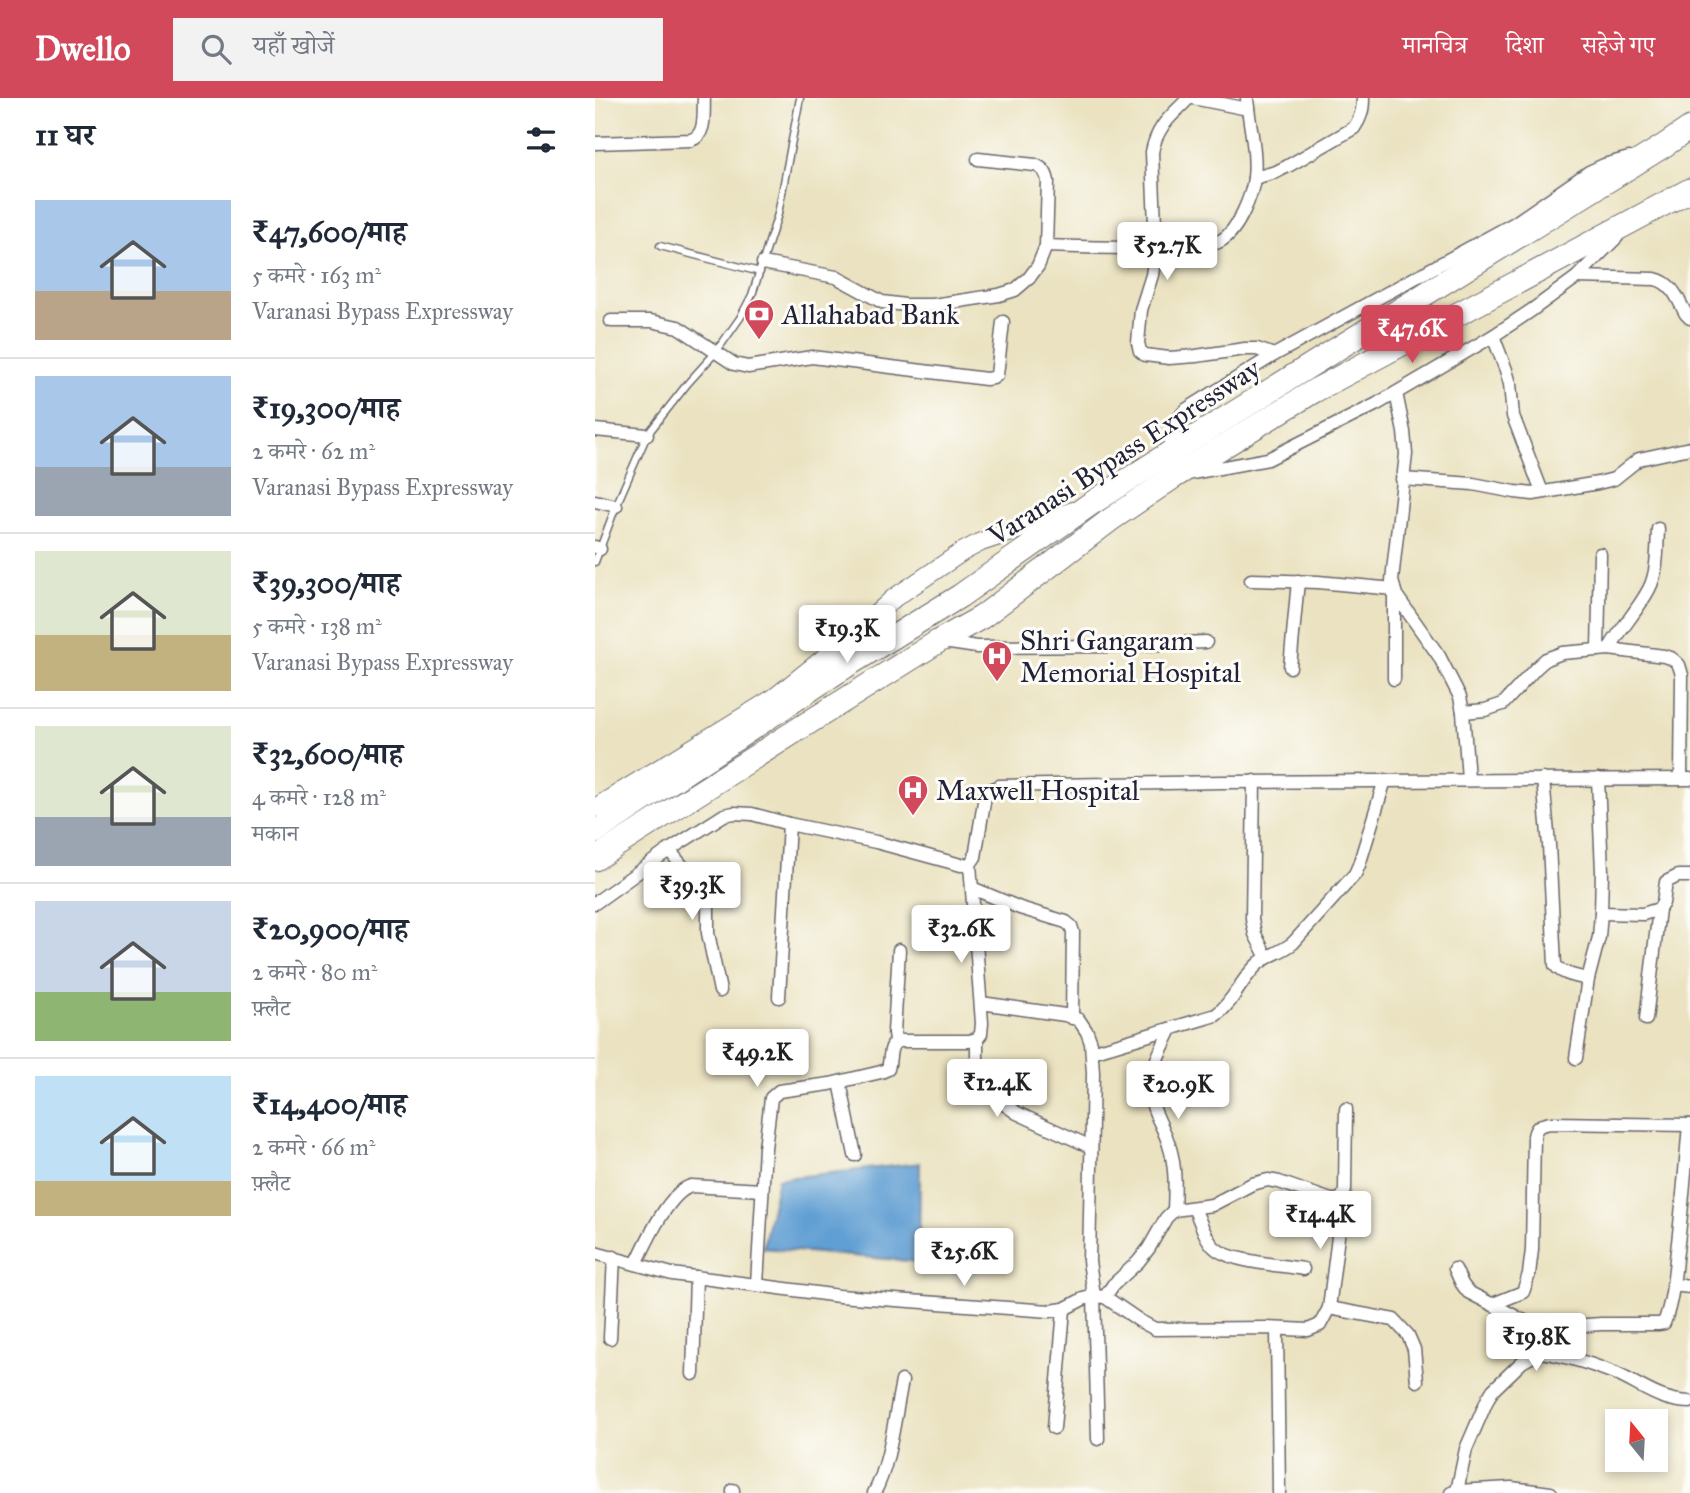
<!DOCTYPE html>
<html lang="hi">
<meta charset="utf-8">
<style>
body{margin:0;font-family:"IM FELL Great Primer","Noto Serif Devanagari",serif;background:#f2f2f3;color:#1f2937;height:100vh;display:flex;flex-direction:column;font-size:26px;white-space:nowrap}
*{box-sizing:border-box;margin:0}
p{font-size:23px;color:#747a83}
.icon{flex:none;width:38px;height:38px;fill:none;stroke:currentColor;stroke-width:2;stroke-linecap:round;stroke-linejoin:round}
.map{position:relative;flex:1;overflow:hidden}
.side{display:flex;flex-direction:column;background:#fff;width:595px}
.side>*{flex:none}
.needle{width:46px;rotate:342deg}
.fabs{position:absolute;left:1010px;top:1311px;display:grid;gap:14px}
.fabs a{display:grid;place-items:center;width:63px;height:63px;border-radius:0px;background:#fff;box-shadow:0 4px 10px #0003;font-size:35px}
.price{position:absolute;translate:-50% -60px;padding:0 16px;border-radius:7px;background:#fff;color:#222;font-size:23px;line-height:46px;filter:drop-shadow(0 2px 4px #0008)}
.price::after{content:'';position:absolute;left:50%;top:42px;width:21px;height:16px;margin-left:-10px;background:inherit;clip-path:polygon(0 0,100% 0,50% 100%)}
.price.current{background:#d1495b;color:#fff}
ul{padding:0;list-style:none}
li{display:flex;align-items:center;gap:21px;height:175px;padding:0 35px}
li+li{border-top:2px solid #e0e1e3}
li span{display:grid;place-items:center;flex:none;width:196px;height:140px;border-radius:0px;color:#555}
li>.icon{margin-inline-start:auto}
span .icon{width:84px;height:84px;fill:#fffc;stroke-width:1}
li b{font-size:30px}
h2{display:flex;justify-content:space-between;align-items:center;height:84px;padding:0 35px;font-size:30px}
header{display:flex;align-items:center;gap:42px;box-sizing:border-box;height:98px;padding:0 35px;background:#d1495b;color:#fff}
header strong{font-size:33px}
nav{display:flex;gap:38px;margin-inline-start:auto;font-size:24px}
.search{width:490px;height:63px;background:#f2f2f3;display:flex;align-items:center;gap:18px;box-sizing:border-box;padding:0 24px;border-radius:0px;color:#747a83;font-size:26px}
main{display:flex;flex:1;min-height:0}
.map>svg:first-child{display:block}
</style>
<header>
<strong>Dwello</strong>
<div class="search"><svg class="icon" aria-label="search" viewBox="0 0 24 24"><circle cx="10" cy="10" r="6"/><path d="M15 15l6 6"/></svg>यहाँ खोजें</div>
<nav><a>मानचित्र</a><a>दिशा</a><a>सहेजे गए</a></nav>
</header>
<main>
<section class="side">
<h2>11 घर<svg class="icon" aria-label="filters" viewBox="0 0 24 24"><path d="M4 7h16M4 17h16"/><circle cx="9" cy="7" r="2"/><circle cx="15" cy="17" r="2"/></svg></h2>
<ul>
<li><span style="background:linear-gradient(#a9c7e8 65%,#b9a48a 0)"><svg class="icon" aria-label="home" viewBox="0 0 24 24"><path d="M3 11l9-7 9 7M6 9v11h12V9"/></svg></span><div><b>₹47,600/माह</b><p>5 कमरे · 163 m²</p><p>Varanasi Bypass Expressway</p></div></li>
<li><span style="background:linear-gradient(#a9c7e8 65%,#9aa5b1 0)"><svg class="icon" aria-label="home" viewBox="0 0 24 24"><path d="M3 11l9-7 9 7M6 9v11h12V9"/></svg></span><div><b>₹19,300/माह</b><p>2 कमरे · 62 m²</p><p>Varanasi Bypass Expressway</p></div></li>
<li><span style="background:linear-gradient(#dfe7d0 60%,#c2b280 0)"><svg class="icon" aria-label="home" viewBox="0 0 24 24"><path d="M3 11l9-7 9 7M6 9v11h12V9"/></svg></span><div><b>₹39,300/माह</b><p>5 कमरे · 138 m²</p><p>Varanasi Bypass Expressway</p></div></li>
<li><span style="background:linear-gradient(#dfe7d0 65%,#9aa5b1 0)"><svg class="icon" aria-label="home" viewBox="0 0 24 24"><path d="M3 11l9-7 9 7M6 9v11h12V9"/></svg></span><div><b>₹32,600/माह</b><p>4 कमरे · 128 m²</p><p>मकान</p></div></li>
<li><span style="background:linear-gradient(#c9d6e8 65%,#8fb573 0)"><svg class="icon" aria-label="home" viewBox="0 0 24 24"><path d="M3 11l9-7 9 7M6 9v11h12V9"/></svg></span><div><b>₹20,900/माह</b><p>2 कमरे · 80 m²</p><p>फ़्लैट</p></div></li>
<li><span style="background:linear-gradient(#bfe0f5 75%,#c2b280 0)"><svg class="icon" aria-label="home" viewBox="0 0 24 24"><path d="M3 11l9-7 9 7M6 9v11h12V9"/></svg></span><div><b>₹14,400/माह</b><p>2 कमरे · 66 m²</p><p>फ़्लैट</p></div></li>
</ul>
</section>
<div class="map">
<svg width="1095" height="1395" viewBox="0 0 1095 1395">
<rect width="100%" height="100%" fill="#fdfcf7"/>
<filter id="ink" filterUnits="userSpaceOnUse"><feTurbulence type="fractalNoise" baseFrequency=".0143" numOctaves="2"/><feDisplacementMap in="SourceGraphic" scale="14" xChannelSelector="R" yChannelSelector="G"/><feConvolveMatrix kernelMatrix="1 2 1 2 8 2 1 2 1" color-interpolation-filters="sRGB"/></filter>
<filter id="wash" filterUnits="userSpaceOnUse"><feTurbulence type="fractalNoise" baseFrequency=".00686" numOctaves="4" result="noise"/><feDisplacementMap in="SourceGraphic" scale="28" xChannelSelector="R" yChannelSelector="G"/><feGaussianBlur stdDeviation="1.57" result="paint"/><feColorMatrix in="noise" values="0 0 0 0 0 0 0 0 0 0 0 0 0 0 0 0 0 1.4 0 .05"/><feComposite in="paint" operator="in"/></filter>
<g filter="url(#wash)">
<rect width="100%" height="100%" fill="#eae2c0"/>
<polygon fill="#619fd3" stroke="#426087" stroke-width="2" points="325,1065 324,1164 168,1150 183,1081"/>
</g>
<g filter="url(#ink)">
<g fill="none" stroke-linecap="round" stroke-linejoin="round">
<g stroke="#68656a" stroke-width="9">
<g id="lane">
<polyline points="65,148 165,174"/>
<polyline points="0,464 21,408 52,337 93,285 121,254 145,220 157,197 183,116 205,0"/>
</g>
</g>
<g stroke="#68656a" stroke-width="15">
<g id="street">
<path d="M594 0C576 18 562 28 557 54L561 151 557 177 546 212 543 245 545 253 550 257 574 260 601 258 650 251H662L679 257"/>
<polyline points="598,0 653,11"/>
<path d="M0 45 96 42C112 37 108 14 109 0"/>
<path d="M659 80 681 74 693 68 759 30C766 20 768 12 768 0"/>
<path d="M451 148C496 149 541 152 586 149 600 148 615 149 627 142 643 132 657 98 659 80 662 53 654 27 652 0"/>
<path d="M168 165 241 179 287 204 310 207H338L404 197 420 192 434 180 443 168 451 148 453 83C451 74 448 70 440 67L383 61"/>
<path d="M982 179 1060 181C1078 185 1083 202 1091 216L1095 220"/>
<polyline points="16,223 56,223 83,229 139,266 153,269 217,259 391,281 398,280 402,277 408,224"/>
<polyline points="898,238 911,272 915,286 918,318 947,394"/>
<polyline points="801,295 809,334 811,356 798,473 797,483 801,497 844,558 865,599 868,614 873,681"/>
<polyline points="0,332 52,337"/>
<path d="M573 355C577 337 577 325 592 311L679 257 920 125 994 74 1009 67 1034 60"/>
<polyline points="597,375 673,361 782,306 898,238 937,212 982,179 1022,139"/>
<polyline points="807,381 878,386 920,394 938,396 1003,385 1019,381 1044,361 1095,350"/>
<polyline points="0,403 21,408"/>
<polyline points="0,449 5,451"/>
<polyline points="656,482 723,484 799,491 799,581"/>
<polyline points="348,544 382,549 518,548 611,544"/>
<path d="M1014 551C1026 530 1043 512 1054 491 1063 474 1062 450 1063 431"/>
<polyline points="1003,552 1005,456"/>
<polyline points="695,569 703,483"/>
<polyline points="868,614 890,612 908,606 941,570 951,561 967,555 1014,551 1069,558 1076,560 1081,564 1084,567 1087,577 1086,681"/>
<path d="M948 681 954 747 960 867C968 877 981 878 993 881"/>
<polyline points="659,683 657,821 660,836 672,860"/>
<polyline points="74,752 111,797 113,807 113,835 125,893"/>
<polyline points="377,790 425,810 471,824 476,828 478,834 477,920"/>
<polyline points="0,805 74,752 129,717 139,715 157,716 194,726 281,744 366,767 375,766 380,759 390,698 396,692 404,688 628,684 1095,681"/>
<polyline points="1006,815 1048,816 1064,811 1068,805 1071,784 1083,778 1095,778"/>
<polyline points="184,899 194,726"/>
<polyline points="386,905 470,917 484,922 492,934 496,945 498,975 494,1163 499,1198 503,1341"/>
<polyline points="1051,921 1064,811"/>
<path d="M576 931C568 949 555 970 555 991 555 1011 569 1029 574 1047 581 1068 580 1090 579 1112"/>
<polyline points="382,941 382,987 422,1015 496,1049"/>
<polyline points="300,944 299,934 304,852"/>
<path d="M497 954 621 917C640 903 646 880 664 865 673 857 687 854 698 845L760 776 764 767 790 682"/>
<polyline points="981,960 993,881 1004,839 1006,815 1007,773 1003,681"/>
<polyline points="245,984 260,1057"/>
<path d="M599 1110C605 1122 609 1139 619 1149 633 1164 687 1167 708 1171"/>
<polyline points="0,1155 77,1176 244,1198 455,1213 469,1211 488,1201 499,1198 510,1199 545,1223 560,1231 672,1230 713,1232 725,1227 734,1210 748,1099"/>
<path d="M41 1166C51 1145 73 1095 96 1088L167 1092"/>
<polyline points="860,1171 867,1186 873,1194 933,1225 937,1231 945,1254"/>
<path d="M162 1186 170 1050 176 1000 184 993 235 986 286 974 293 971C296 961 293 946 304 943H374L382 941 386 936 387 925 375 766"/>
<polyline points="1078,1187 1095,1189"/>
<polyline points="510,1199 518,1187 543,1164 554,1150 571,1120 579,1112 617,1107 657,1086 673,1082 684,1084 736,1102 743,1102 748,1099 750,1092 751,1011"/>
<path d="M898 1206 928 1194 934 1176 937 1152 939 1038C941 1027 946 1027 956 1025L1095 1027"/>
<polyline points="734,1210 799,1222 813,1237 819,1251 822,1283"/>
<polyline points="682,1231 684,1395"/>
<path d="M937 1231 1006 1226H1063L1069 1225C1077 1205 1079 1182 1081 1161 1087 1116 1090 1072 1094 1027"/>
<polyline points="15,1240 19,1159"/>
<polyline points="98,1276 101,1179"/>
<polyline points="459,1330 469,1211"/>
<polyline points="862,1393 916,1390 956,1395"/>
<polyline points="138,1395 138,1392"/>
<path d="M279 1395C295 1367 300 1316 307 1283"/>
<path d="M856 1395 862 1393 871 1351 893 1300 898 1292 927 1264 945 1254C970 1257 996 1266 1019 1275 1047 1287 1063 1303 1095 1304"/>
</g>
</g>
<g stroke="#68656a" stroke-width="20">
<polyline id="secondary" points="0,710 179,600 264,532 299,500 367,454 386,444 478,413"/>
</g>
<g stroke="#68656a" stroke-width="25">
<g id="highway">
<polyline points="248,570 264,532"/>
<polyline points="0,734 248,570 365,498 494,407 573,356 1070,47 1095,30"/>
<polyline points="0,761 213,625 344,543 387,519 515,422 580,378 719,293 1095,92"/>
</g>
</g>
<use href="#lane" stroke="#fff" stroke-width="6"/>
<use href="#street" stroke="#fff" stroke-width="12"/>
<use href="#secondary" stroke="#fff" stroke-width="18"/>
<use href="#highway" stroke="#fff" stroke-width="23"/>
</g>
</g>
<defs>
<g id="bank-pin" transform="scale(1.575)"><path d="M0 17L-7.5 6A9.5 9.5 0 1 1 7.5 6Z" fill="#d1495b" stroke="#fdfcf7"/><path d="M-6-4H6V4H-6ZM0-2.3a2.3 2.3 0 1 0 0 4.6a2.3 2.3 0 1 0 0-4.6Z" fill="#fff"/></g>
<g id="hospital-pin" transform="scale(1.575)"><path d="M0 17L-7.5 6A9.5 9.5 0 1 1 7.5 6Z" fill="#d1495b" stroke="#fdfcf7"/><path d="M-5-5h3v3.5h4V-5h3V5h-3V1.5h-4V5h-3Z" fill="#fff"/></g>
</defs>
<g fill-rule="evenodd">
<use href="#bank-pin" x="164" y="216"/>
<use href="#hospital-pin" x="402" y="558"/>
<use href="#hospital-pin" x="318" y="692"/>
</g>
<g text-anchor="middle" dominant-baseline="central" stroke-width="6" stroke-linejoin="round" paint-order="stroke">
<g font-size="28" fill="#22223b" stroke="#fdfcf7" text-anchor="start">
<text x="187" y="216">Allahabad Bank</text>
<text x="425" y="542">Shri Gangaram<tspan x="425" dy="32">Memorial Hospital</tspan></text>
<text x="341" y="692">Maxwell Hospital</text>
</g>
<g font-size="28" fill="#22223b" stroke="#fdfcf7">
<text transform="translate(529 354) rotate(-33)">Varanasi Bypass Expressway</text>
</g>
</g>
</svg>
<div class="fabs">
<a><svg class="needle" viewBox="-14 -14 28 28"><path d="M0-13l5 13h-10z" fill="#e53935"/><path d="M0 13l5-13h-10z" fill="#747a83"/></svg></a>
</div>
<b class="price" style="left:572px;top:184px">₹52.7K</b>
<b class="price current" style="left:817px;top:267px">₹47.6K</b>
<b class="price" style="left:252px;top:567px">₹19.3K</b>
<b class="price" style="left:97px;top:824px">₹39.3K</b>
<b class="price" style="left:366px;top:867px">₹32.6K</b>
<b class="price" style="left:162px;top:991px">₹49.2K</b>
<b class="price" style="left:402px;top:1021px">₹12.4K</b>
<b class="price" style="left:583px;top:1023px">₹20.9K</b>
<b class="price" style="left:725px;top:1153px">₹14.4K</b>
<b class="price" style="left:369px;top:1190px">₹25.6K</b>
<b class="price" style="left:941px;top:1275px">₹19.8K</b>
</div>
</main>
